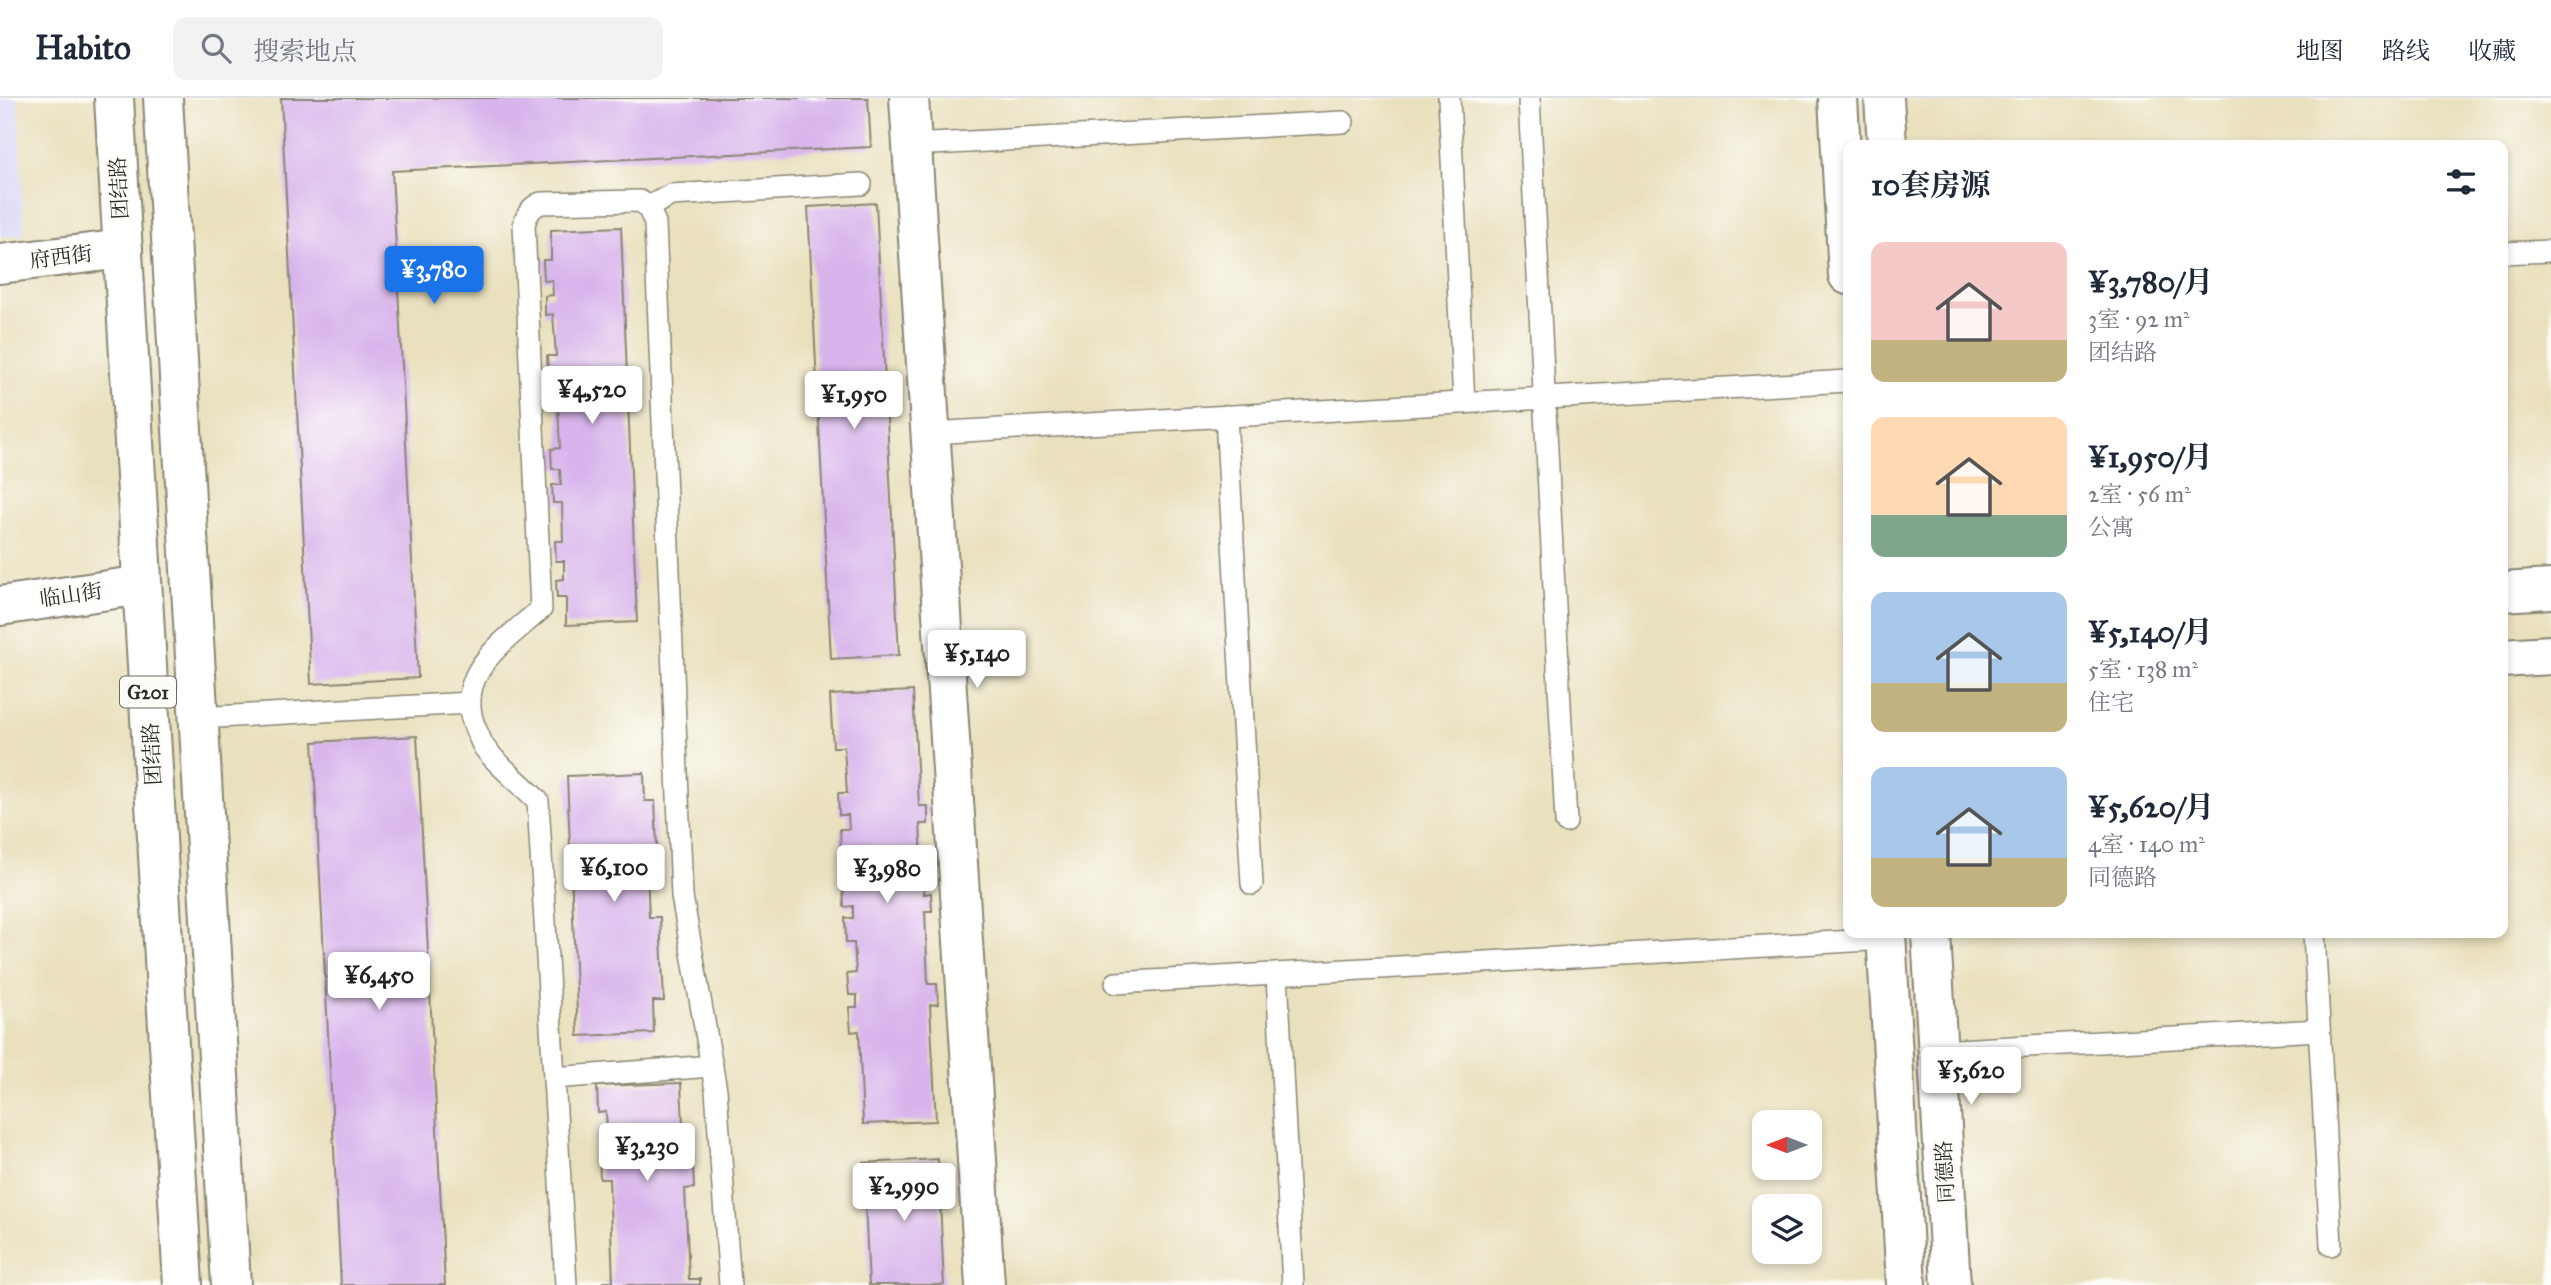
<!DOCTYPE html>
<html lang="zh">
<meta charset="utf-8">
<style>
body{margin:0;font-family:"IM FELL Great Primer","Noto Serif SC",serif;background:#f2f2f3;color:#1f2937;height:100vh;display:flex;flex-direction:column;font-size:26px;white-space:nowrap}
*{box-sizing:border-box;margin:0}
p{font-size:23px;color:#747a83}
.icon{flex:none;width:38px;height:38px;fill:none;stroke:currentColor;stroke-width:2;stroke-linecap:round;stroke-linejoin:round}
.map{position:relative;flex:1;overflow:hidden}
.drawer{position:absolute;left:1843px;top:42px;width:665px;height:798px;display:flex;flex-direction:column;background:#fff;border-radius:14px;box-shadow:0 4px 10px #0003}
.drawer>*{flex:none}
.needle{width:46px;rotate:270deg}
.buttons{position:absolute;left:1752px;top:1012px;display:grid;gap:14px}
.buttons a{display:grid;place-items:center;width:70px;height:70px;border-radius:14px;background:#fff;box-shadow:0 4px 10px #0003;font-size:35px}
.price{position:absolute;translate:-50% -60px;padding:0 16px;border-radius:7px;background:#fff;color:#222;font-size:23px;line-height:46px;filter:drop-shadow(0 2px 4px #0008)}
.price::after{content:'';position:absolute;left:50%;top:42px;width:21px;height:16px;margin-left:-10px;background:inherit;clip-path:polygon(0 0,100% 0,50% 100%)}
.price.on{background:#1a73e8;color:#fff}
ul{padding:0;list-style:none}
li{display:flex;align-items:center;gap:21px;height:175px;padding:0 28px}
li span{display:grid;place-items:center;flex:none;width:196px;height:140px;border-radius:14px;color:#555}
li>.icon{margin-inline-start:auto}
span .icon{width:84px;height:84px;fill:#fffc;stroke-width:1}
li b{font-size:30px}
h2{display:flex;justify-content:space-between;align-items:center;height:84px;padding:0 28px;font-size:30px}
header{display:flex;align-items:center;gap:42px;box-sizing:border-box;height:98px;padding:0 35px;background:#fff;border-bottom:2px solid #e0e1e3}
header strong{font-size:33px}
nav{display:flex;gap:38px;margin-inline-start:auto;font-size:24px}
.search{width:490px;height:63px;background:#f2f2f3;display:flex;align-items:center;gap:18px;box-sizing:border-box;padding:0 24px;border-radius:14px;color:#747a83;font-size:26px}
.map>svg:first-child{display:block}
</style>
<header>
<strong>Habito</strong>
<div class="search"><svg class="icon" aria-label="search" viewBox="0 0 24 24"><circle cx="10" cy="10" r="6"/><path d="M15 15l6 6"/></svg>搜索地点</div>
<nav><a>地图</a><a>路线</a><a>收藏</a></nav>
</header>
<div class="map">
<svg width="2551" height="1187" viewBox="0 0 2551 1187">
<rect width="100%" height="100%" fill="#fdfcf7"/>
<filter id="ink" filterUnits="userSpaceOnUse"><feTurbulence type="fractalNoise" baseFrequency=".0143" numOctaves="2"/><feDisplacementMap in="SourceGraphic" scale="14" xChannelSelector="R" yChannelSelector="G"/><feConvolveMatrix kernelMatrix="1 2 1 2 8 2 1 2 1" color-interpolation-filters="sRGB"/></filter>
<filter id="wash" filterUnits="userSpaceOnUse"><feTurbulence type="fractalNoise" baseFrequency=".00686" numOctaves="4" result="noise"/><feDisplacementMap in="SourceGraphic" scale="28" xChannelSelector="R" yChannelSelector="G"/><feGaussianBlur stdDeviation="1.57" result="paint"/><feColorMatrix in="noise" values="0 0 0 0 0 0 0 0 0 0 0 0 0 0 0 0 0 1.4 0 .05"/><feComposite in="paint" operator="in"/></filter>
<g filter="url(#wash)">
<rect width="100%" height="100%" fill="#e9e0bd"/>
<polygon fill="#d8d7f8" points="0,0 18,0 24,136 0,139"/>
<g id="blocks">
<g fill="#d8b4ec">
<polygon points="281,0 868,0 871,49 392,73 418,580 311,586"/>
<polygon points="876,105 899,557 831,561 808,109"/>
<polygon points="621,129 637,524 566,527 566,500 557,500 556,482 564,481 564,463 556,463 555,443 563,443 562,405 553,405 552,387 561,387 560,371 552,371 551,351 560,350 558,307 549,307 548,289 557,288 556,274 548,274 547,258 556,258 553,216 545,217 545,198 553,197 552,182 544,183 543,162 551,162 551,132"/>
<polygon points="913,593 919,708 928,708 928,726 920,726 924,796 931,795 932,813 925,813 928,886 937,886 938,906 930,907 936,1023 863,1026 859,933 851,934 849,909 857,909 857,897 849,897 847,876 856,875 854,845 846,845 845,820 853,820 853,808 844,809 843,784 851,784 849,751 841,752 840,731 849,731 848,717 839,717 838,695 847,695 844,649 833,649 830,597"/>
<polygon points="417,638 445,1187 341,1187 313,644"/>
<polygon points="644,675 645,703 655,703 658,773 647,773 649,819 660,819 664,903 653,903 654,935 578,938 567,678"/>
<polygon points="681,985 684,1047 692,1046 694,1090 685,1091 689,1181 700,1181 700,1187 604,1187 604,1184 613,1184 609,1081 600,1081 599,1052 608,1052 606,1014 598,1015 597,988"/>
<polygon points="938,1061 944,1187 869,1187 863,1065"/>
</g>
</g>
</g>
<g filter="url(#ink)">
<use href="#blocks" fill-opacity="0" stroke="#8a8674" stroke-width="2"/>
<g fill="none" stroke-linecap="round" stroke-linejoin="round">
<g stroke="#8a8674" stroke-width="24">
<g id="service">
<polyline points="1449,0 1464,305"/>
<polyline points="1529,0 1566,724"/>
<polyline points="912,47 1343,24"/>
<polyline points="648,109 671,97 861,86"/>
<polyline points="2502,155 2551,153"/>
<polyline points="1226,318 1252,786"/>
<polyline points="930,335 1848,283"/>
<polyline points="198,620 470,605"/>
<polyline points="2314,835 2331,1147"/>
<polyline points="1277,876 1293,1187"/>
<polyline points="1116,885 1887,841"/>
<polyline points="1938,953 2319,932"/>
<polyline points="554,980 712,968"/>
<path d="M566 1187 538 703C522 686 502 671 487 653 482 648 480 640 477 634 450 577 503 545 541 511L524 126C527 116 531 109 541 105L640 103 648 109 655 125 682 798 716 992 730 1187"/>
</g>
</g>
<g stroke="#8a8674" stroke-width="42">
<g id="minor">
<polyline points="909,0 985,1187"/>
<polyline points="0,166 123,151"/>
<polyline points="2502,494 2551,491"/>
<polyline points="0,508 142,487"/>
<polyline points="2502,560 2551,557"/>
</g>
</g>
<g stroke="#8a8674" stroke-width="42">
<g id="secondary">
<polyline points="1838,0 1848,177"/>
<polyline points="1884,0 1887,47"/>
<polyline points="1886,835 1906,1187"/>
<polyline points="1931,835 1951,1187"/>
</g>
</g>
<g stroke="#8a8674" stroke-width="42">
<g id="trunk">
<polyline points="114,0 183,1187"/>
<polyline points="163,0 231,1187"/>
</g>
</g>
<use href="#service" stroke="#fff" stroke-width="21"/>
<use href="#minor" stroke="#fff" stroke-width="38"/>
<use href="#secondary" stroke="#fff" stroke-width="38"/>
<use href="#trunk" stroke="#fff" stroke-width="38"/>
</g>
</g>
<g text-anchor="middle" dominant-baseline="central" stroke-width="6" stroke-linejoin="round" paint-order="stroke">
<rect fill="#fdfcf7" stroke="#6a6a68" stroke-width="2" x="120" y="578.5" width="56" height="31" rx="5"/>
<g font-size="19" font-weight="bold" fill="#2b2b2b">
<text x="148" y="594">G201</text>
</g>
<g font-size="21" fill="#2b2b2b" stroke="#fdfcf7">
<text transform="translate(119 90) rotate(-93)">团结路</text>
<text transform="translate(61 159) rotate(-7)">府西街</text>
<text transform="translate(71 497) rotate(-8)">临山街</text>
<text transform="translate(152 656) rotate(-93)">团结路</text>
<text transform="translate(1945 1074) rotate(-93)">同德路</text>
</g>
</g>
</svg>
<div class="buttons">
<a><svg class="needle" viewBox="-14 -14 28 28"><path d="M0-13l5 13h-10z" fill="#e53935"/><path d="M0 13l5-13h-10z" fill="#747a83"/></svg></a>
<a><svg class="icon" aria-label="layers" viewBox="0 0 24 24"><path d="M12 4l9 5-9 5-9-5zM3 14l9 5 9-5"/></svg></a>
</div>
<b class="price on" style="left:434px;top:208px">¥3,780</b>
<b class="price" style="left:592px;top:328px">¥4,520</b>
<b class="price" style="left:854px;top:333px">¥1,950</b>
<b class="price" style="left:977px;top:592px">¥5,140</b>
<b class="price" style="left:614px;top:806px">¥6,100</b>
<b class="price" style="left:887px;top:807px">¥3,980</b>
<b class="price" style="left:379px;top:914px">¥6,450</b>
<b class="price" style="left:1971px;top:1009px">¥5,620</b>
<b class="price" style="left:647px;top:1085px">¥3,230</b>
<b class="price" style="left:904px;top:1125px">¥2,990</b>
<section class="drawer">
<h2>10套房源<svg class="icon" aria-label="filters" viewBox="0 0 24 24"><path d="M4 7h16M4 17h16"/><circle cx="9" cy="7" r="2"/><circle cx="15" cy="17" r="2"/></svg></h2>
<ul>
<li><span style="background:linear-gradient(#f6c9c9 70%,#c2b280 0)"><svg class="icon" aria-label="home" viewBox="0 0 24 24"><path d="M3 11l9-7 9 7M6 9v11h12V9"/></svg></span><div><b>¥3,780/月</b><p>3室 · 92 m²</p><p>团结路</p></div></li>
<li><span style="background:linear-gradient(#ffd9b3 70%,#7fa58c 0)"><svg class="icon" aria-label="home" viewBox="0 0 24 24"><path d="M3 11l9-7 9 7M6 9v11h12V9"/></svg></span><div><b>¥1,950/月</b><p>2室 · 56 m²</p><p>公寓</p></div></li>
<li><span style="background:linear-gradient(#a9c7e8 65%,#c2b280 0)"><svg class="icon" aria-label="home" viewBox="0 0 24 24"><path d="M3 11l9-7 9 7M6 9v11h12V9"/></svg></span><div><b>¥5,140/月</b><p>5室 · 138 m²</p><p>住宅</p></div></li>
<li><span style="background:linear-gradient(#a9c7e8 65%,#c2b280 0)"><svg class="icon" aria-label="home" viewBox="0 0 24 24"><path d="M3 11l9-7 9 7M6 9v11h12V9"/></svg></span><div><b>¥5,620/月</b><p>4室 · 140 m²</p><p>同德路</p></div></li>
</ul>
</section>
</div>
